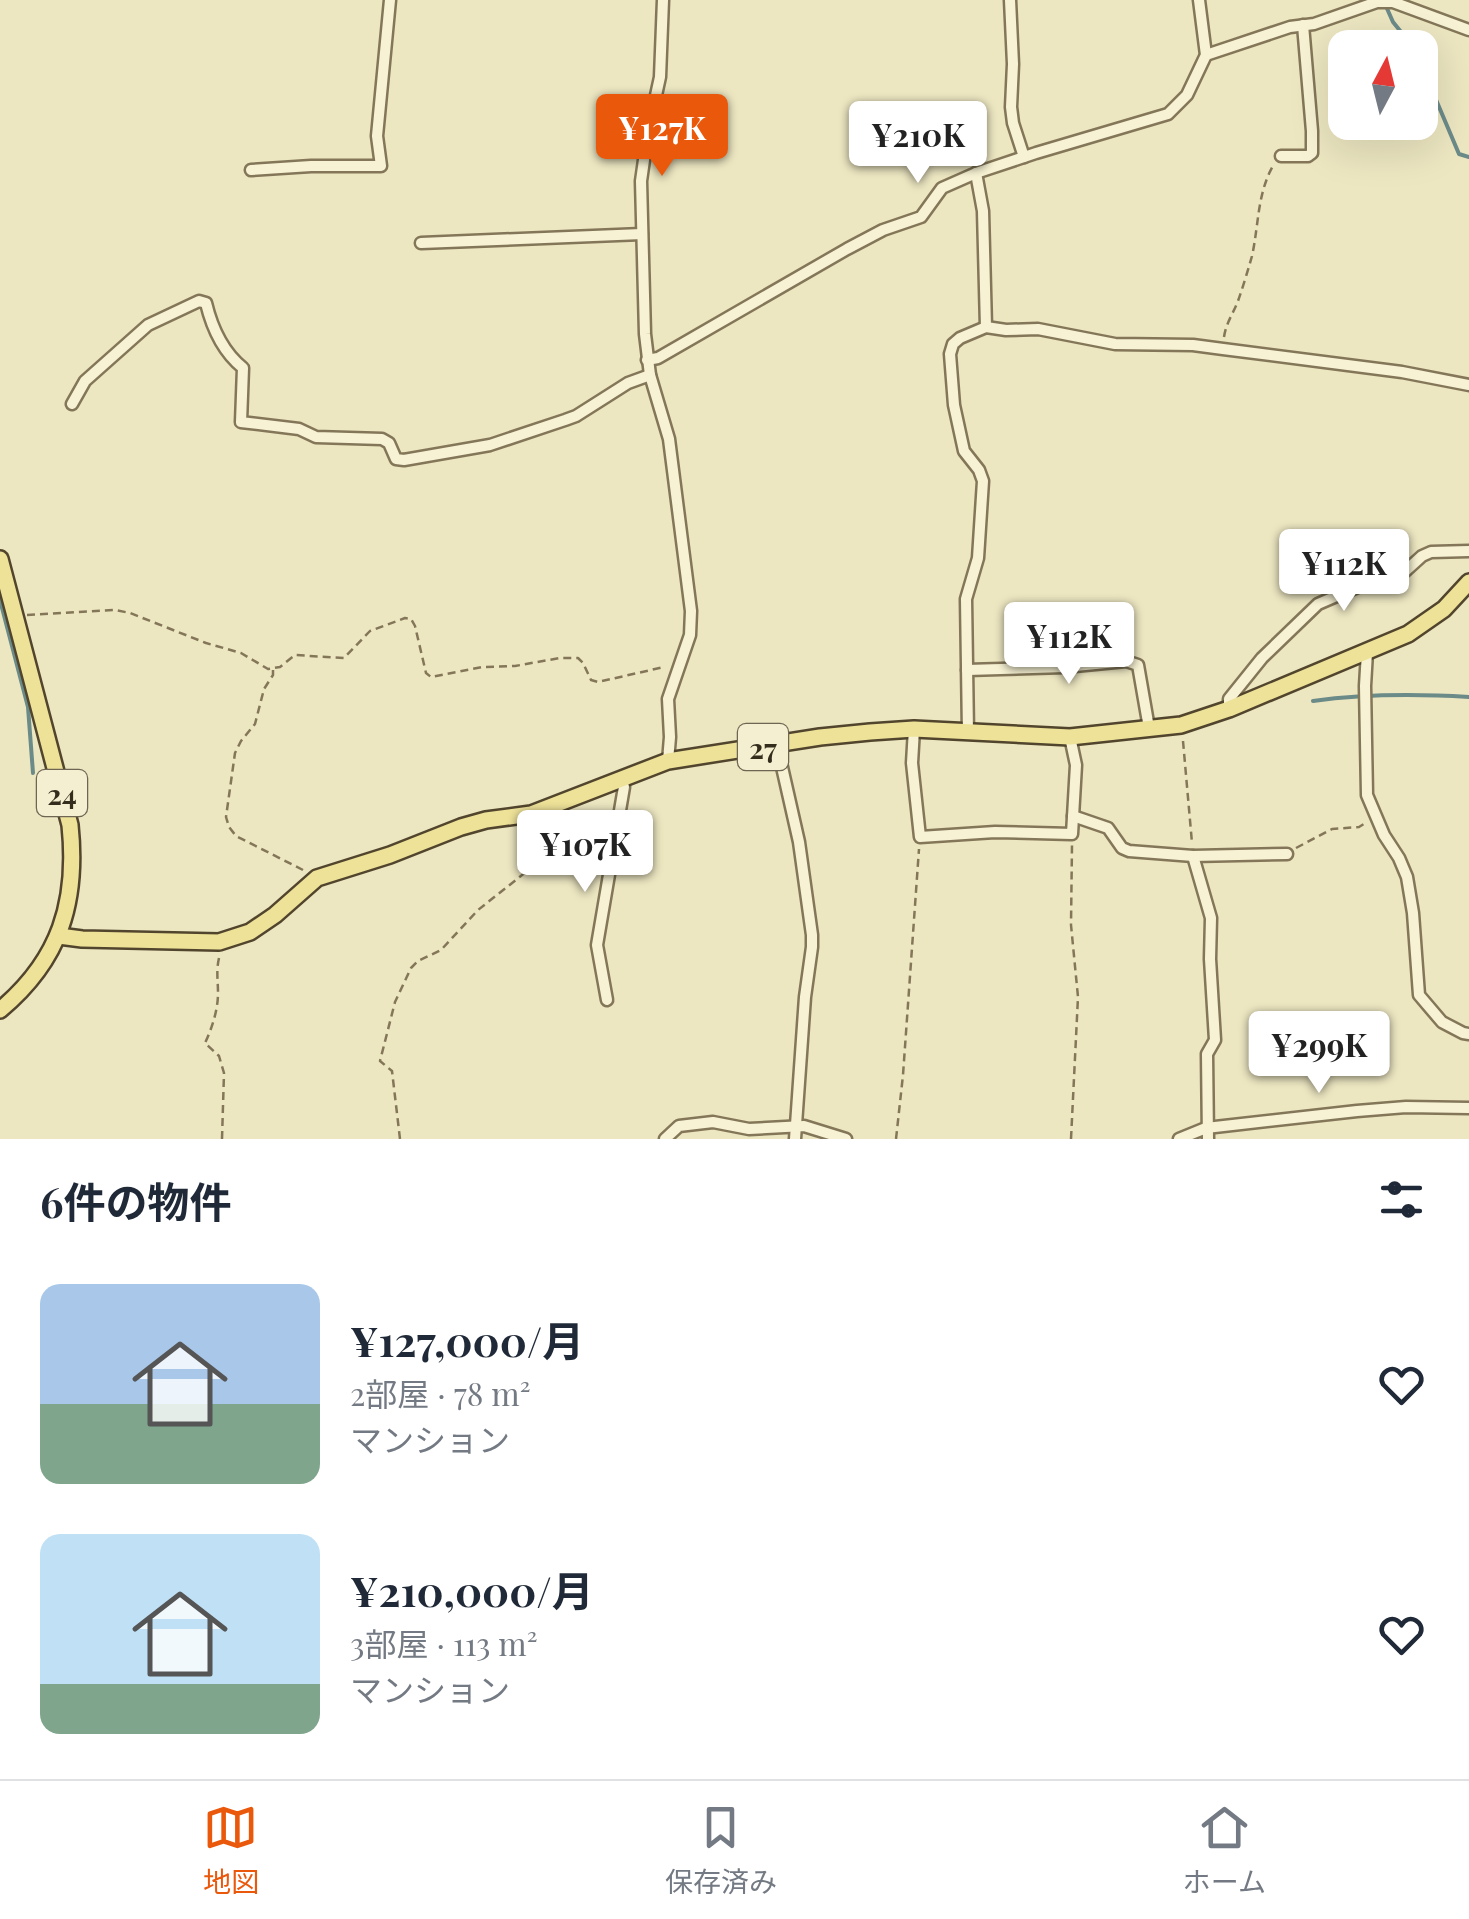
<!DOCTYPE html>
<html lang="ja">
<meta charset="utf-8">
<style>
body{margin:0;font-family:"Playfair Display","Noto Sans JP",serif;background:#f6f6f7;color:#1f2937;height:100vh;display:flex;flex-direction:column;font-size:38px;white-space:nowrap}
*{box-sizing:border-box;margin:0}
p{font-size:32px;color:#747a83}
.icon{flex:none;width:55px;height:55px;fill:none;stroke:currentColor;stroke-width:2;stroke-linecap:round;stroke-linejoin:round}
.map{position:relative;height:1139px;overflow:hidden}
.details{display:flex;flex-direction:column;background:#fff;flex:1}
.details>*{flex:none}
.needle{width:65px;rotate:7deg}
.tools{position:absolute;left:1328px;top:30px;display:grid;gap:20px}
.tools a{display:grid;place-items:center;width:110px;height:110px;border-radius:20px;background:#fff;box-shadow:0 10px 40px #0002;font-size:50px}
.price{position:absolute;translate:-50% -85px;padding:0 22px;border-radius:10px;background:#fff;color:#222;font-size:32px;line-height:65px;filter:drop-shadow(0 2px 5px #0008)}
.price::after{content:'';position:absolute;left:50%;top:60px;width:30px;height:22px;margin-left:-15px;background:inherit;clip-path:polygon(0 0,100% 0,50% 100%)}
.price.selected{background:#ea580c;color:#fff}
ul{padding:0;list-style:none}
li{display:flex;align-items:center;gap:30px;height:250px;padding:0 40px}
li span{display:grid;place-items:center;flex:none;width:280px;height:200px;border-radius:20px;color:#555}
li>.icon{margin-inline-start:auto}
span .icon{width:120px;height:120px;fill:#fffc;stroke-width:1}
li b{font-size:42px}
h2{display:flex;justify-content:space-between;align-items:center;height:120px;padding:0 40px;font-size:42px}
.dock{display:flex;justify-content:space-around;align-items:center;height:140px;border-top:2px solid #e0e1e3;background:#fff;font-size:28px;color:#747a83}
.dock a{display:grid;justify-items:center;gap:5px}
.dock .selected{color:#ea580c}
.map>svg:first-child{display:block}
</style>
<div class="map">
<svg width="1469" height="1139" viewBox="0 0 1469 1139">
<rect width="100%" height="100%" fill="#ece6c1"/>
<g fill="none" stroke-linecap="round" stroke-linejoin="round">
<g stroke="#6b8b89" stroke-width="4">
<polyline points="1385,4 1393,22 1414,48"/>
<polyline points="1420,62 1459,154 1469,157"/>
<polyline points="0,600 28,707 33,773"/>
<path d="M1313 701C1363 694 1419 694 1469 697"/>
</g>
<g stroke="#847759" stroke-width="15">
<g id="minor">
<polyline points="663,0 660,77 648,132 641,181 645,334 650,375 669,439 691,611 690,635 668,699 670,737 668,761"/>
<polyline points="1010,0 1013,64 1011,107 1013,123 1024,157"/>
<polyline points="1206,55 1290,27 1314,24 1377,2 1393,2 1469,30"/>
<polyline points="1281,156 1308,156 1312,153 1312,131 1303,25"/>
<polyline points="251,170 311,166 381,166 377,136 390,0"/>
<polyline points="976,173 983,211 986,327"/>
<polyline points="421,243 642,234"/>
<polyline points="647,360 658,358 847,249 883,230 921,217 942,188 976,173 1036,153 1168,114 1187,95 1206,55 1199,0"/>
<path d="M72 404 85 381 148 325 199 301 206 303C212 328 223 352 243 368L241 422 299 429 316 437 382 439 389 443 396 459 404 460 490 445 565 420 576 416 628 383 650 375"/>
<polyline points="1367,652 1365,686 1367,795 1384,835 1399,858 1407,877 1413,913 1419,995 1442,1022 1463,1033 1469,1034"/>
<polyline points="967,670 1065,667 1126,661 1138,665 1149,728"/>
<polyline points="1229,709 1229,699 1262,658 1318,604 1362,585 1390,580 1401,575 1422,556 1431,552 1469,551"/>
<polyline points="914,729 912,763 920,837 995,832 1072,834 1076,765 1070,737"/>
<polyline points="968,733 966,599 978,558 983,481 979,470 964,451 954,405 950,354 953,344 960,338 986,327 1006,330 1038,329 1115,344 1193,345 1223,349 1402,372 1469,385"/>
<polyline points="777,745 799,842 812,935 812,947 805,997 795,1139"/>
<polyline points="1073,816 1108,828 1122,848 1129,851 1193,856 1287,854"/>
<polyline points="1193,856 1211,918 1210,959 1215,1040 1207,1054 1208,1139"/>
<polyline points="607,1000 597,945 624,787 621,779"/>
<polyline points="665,1139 679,1126 713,1122 749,1129 804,1126 846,1139"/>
<polyline points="1179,1139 1206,1128 1357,1111 1406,1107 1469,1108"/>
</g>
</g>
<g stroke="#52452d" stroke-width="20">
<g id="primary">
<path d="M0 559 70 825C78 902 60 960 0 1010"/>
<polyline points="59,936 82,939 219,942 250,932 275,915 317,878 390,855 461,827 486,820 531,814 668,761 820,737 870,732 914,729 1070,737 1181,725 1229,709 1408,634 1444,609 1469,582"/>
</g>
</g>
<g stroke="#847759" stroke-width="2.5" stroke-dasharray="8 5" stroke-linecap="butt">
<path d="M1224 337C1226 323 1233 314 1238 301 1243 287 1248 270 1252 256 1259 224 1257 193 1274 164"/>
<polyline points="27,615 115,610 130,613 206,643 241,653 268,669 280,667 295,655 344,658 370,631 405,618 411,619 415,626 426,673 431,677 482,667 515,666 560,658 578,658 583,663 591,680 598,682 664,667"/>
<polyline points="273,670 273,675 264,689 255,724 241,741 235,753 226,817 229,827 236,836 303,870"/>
<polyline points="1183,741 1192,843"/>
<polyline points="1296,848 1332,829 1359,827 1367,822"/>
<path d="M219 958C216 971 218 980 218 993 218 1010 212 1028 205 1043L219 1056 224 1073 222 1139"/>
<polyline points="400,1139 392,1071 380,1061 395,1002 411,968 418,961 441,950 478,910 531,868 531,830"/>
<polyline points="896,1139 903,1075 919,849"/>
<polyline points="1071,1139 1078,997 1071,925 1072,845"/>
</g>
<use href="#minor" stroke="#f7f2d3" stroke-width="10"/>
<use href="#primary" stroke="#eee299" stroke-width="15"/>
</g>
<g text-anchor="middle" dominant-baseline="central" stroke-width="8" stroke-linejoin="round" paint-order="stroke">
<g fill="#f4efd0" stroke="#6e6653" stroke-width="2.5">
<rect x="738" y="724" width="50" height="46" rx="8"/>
<rect x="37" y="770" width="50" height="46" rx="8"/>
</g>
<g font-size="28" font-weight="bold" fill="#342c1d">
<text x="763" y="747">27</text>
<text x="62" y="793">24</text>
</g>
</g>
</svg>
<div class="tools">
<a><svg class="needle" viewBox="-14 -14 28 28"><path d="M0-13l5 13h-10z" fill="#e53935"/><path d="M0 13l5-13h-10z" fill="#747a83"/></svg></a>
</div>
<b class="price selected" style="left:662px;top:179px">¥127K</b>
<b class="price" style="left:918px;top:186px">¥210K</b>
<b class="price" style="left:1344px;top:614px">¥112K</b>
<b class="price" style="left:1069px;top:687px">¥112K</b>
<b class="price" style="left:585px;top:895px">¥107K</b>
<b class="price" style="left:1319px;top:1096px">¥299K</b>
</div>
<section class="details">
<h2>6件の物件<svg class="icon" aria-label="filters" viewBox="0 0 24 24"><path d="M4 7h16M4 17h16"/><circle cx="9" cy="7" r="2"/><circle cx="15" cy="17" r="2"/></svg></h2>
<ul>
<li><span style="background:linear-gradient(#a9c7e8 60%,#7fa58c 0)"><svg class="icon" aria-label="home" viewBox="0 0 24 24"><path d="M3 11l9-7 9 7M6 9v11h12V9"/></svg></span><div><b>¥127,000/月</b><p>2部屋 · 78 m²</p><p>マンション</p></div><svg class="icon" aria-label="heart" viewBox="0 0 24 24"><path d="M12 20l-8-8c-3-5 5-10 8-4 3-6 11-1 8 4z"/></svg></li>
<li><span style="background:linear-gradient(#bfe0f5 75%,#7fa58c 0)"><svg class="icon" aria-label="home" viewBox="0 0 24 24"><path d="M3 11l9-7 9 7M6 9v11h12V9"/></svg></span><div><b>¥210,000/月</b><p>3部屋 · 113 m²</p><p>マンション</p></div><svg class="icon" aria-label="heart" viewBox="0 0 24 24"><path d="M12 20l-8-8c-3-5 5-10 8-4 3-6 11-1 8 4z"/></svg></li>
</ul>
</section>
<nav class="dock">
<a class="selected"><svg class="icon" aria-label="map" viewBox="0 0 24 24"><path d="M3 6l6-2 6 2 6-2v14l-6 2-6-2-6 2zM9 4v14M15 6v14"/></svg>地図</a>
<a><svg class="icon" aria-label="saved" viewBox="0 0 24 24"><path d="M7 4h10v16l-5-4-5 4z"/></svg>保存済み</a>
<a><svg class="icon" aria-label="home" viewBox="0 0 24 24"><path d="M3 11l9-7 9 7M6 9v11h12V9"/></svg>ホーム</a>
</nav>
